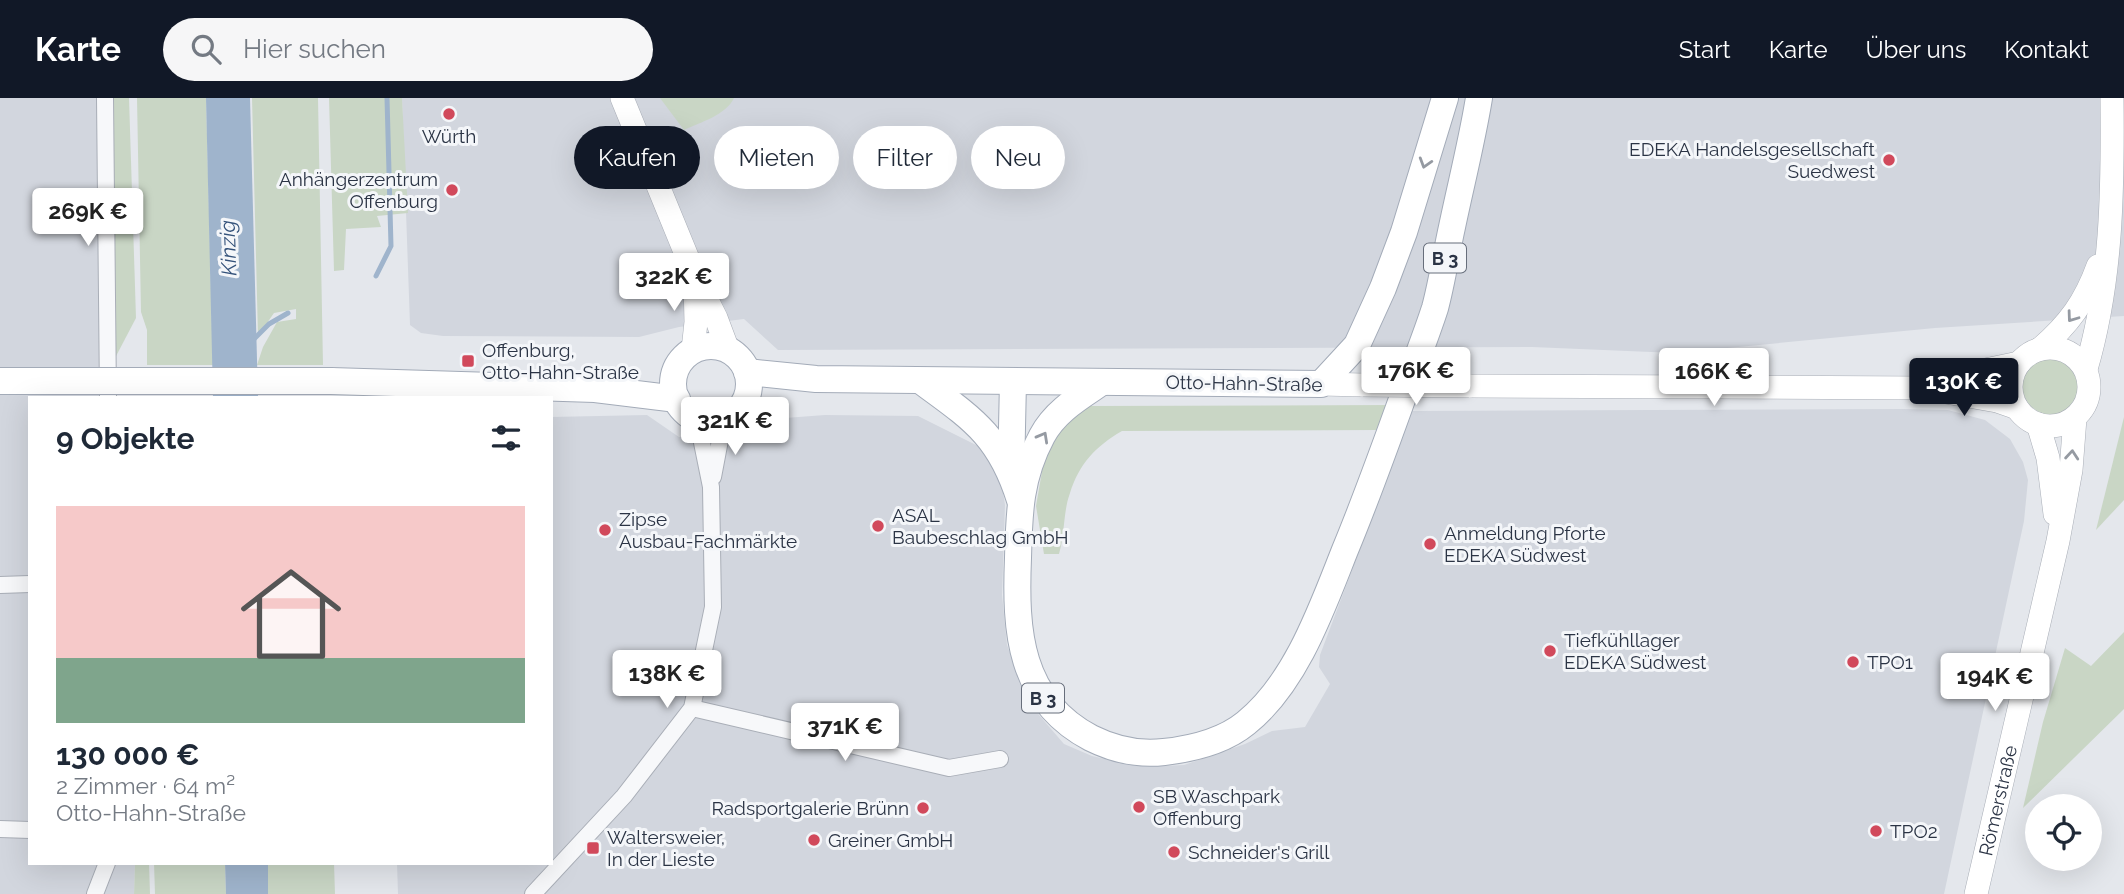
<!DOCTYPE html>
<html lang="de">
<meta charset="utf-8">
<style>
body{margin:0;font-family:Raleway,sans-serif;background:#f6f6f7;color:#1f2937;height:100vh;display:flex;flex-direction:column;font-size:26px;white-space:nowrap}
*{box-sizing:border-box;margin:0}
p{font-size:23px;color:#747a83}
.icon{flex:none;width:38px;height:38px;fill:none;stroke:currentColor;stroke-width:2;stroke-linecap:round;stroke-linejoin:round}
.map{position:relative;flex:1;overflow:hidden}
.panel{position:absolute;left:28px;top:298px;width:525px;height:469px;display:flex;flex-direction:column;background:#fff;border-radius:0px;box-shadow:0 7px 28px #0002}
.panel>*{flex:none}
.guide{position:absolute;left:574px;top:28px;width:665px;height:63px;display:flex;gap:14px}
.fabs{position:absolute;left:2025px;top:696px;display:grid;gap:14px}
.fabs a{display:grid;place-items:center;width:77px;height:77px;border-radius:50%;background:#fff;box-shadow:0 7px 28px #0002;font-size:35px}
.price{position:absolute;translate:-50% -60px;padding:0 16px;border-radius:7px;background:#fff;color:#222;font-size:23px;line-height:46px;filter:drop-shadow(0 2px 4px #0008)}
.price::after{content:'';position:absolute;left:50%;top:42px;width:21px;height:16px;margin-left:-10px;background:inherit;clip-path:polygon(0 0,100% 0,50% 100%)}
.price.active{background:#111827;color:#fff}
ul{padding:0;list-style:none}
li{display:grid;align-content:center;gap:14px;height:371px;padding:0 28px}
li span{display:grid;place-items:center;height:217px;border-radius:0px;color:#555}
li>.icon{margin-inline-start:auto}
span .icon{width:126px;height:126px;fill:#fffc;stroke-width:1}
li b{font-size:30px}
h2{display:flex;justify-content:space-between;align-items:center;height:84px;padding:0 28px;font-size:30px}
.tag{padding:0 24px;border-radius:32px;background:#fff;box-shadow:0 7px 28px #0002;font-size:24px;line-height:63px}
.tag.active{background:#111827;color:#fff}
header{display:flex;align-items:center;gap:42px;box-sizing:border-box;height:98px;padding:0 35px;background:#111827;color:#fff}
header strong{font-size:33px}
nav{display:flex;gap:38px;margin-inline-start:auto;font-size:24px}
.search{width:490px;height:63px;background:#f6f6f7;display:flex;align-items:center;gap:18px;box-sizing:border-box;padding:0 24px;border-radius:38px;color:#747a83;font-size:26px}
.map>svg:first-child{display:block}
</style>
<header>
<strong>Karte</strong>
<div class="search"><svg class="icon" aria-label="search" viewBox="0 0 24 24"><circle cx="10" cy="10" r="6"/><path d="M15 15l6 6"/></svg>Hier suchen</div>
<nav><a>Start</a><a>Karte</a><a>Über uns</a><a>Kontakt</a></nav>
</header>
<div class="map">
<svg width="2124" height="796" viewBox="0 0 2124 796">
<rect width="100%" height="100%" fill="#e4e7ec"/>
<g fill="#d2d6de">
<polygon points="0,0 111,0 115,299 30,299 30,765 135,765 134,796 0,796"/>
<polygon points="402,0 2124,0 2124,218 1935,230 1675,255 1532,249 778,252 744,221 679,229 639,239 443,238 421,235 410,227"/>
<polygon points="1903,311 1948,312 1985,322 2010,341 2023,364 2028,382 2024,423 1944,796 398,796 397,765 551,765 551,319 647,317 679,339 733,345 754,327 772,321 825,317 918,318 990,354 1000,374 1005,407 1002,497 1007,547 1018,577 1039,617 1064,646 1092,658 1127,666 1163,668 1184,667 1245,646 1272,633 1305,629 1330,586 1319,569 1320,557 1412,313"/>
</g>
<g fill="#c9d6c5">
<polygon points="111,0 129,0 136,220 114,262"/>
<polygon points="137,0 206,0 213,267 147,267 147,232 141,214"/>
<polygon points="252,0 318,0 323,267 257,267 263,249 277,224 296,221 296,211 274,215 258,238"/>
<polygon points="329,0 402,0 408,115 377,118 381,129 346,131 344,172 334,173"/>
<path d="M660 0H734C726 17 701 24 684 32Z"/>
<circle cx="2052" cy="287" r="30"/>
<path d="M1390 307 1378 332 1122 333C1096 348 1079 366 1070 395 1063 414 1065 436 1059 456H1044L1036 408 1044 362 1051 345 1072 319 1090 308Z"/>
<polygon points="2124,319 2124,402 2096,432"/>
<polygon points="2124,534 2124,611 2023,710 2043,624 2065,550 2091,568"/>
<polygon points="135,765 149,765 150,796 134,796"/>
<polygon points="154,765 225,765 226,796 155,796"/>
<polygon points="268,765 334,765 335,796 268,796"/>
</g>
<g fill="#9fb4cc">
<polygon points="206,0 250,0 258,299 213,299"/>
<polygon points="225,765 268,765 268,796 226,796"/>
</g>
<g fill="none" stroke-linecap="round" stroke-linejoin="round">
<g stroke="#9fb4cc" stroke-width="5">
<polyline points="376,178 391,148 387,0"/>
<polyline points="252,243 269,226 288,215"/>
</g>
<g stroke="#a9aeb7" stroke-width="18">
<g id="street">
<polyline points="105,0 108,299"/>
<polyline points="713,379 724,321"/>
<polyline points="0,487 30,486"/>
<polyline points="692,610 949,670 1000,661"/>
<polyline points="0,731 30,732"/>
<polyline points="95,796 107,765"/>
<polyline points="533,796 624,698 692,610 713,509 711,389 697,320"/>
</g>
</g>
<g stroke="#a9aeb7" stroke-width="24">
<g id="secondary">
<polyline points="622,0 695,178 716,220 728,252"/>
<circle cx="2050" cy="289" r="39"/>
<path d="M2040 251C2069 226 2085 204 2098 168"/>
<polyline points="693,252 696,224 695,184"/>
<path d="M2086 271C2112 183 2113 91 2112 0"/>
<polyline points="1321,286 1363,287"/>
<polyline points="1469,288 1923,290 1997,303 2017,310"/>
<polyline points="1924,289 1952,279 2019,265"/>
<polyline points="2038,326 2048,360 2055,416"/>
<path id="s1" d="M1976 796 2058 443 2071 372 2075 320"/>
</g>
</g>
<g stroke="#a3abb8" stroke-width="28">
<g id="primary">
<circle cx="711" cy="286" r="38"/>
<polyline points="747,274 816,281 1321,286 1357,247 1383,190 1404,134 1445,0"/>
<polyline points="0,283 52,283"/>
<polyline points="331,283 595,291 677,301"/>
<path d="M921 283C973 321 1000 338 1020 402"/>
<path d="M1102 284C1080 299 1055 313 1042 338 1020 379 1019 415 1018 460 1015 533 1019 602 1091 640 1113 651 1139 657 1164 654 1191 651 1224 643 1246 625 1296 585 1322 510 1345 452 1367 399 1386 346 1405 293 1415 265 1426 238 1435 210 1442 184 1446 156 1452 129 1461 86 1472 43 1479 0"/>
<polyline points="1011,376 1013,283"/>
</g>
</g>
<use href="#street" stroke="#f7f8fa" stroke-width="16"/>
<use href="#secondary" stroke="#fff" stroke-width="23"/>
<use href="#primary" stroke="#fff" stroke-width="26"/>
<g stroke="#a9aeb7" stroke-width="24" stroke-linecap="butt">
<polyline id="secondary-bridge" points="1363,287 1469,288"/>
</g>
<g stroke="#a3abb8" stroke-width="28" stroke-linecap="butt">
<polyline id="primary-bridge" points="52,283 331,283"/>
</g>
<use href="#secondary-bridge" stroke="#fff" stroke-width="23"/>
<use href="#primary-bridge" stroke="#fff" stroke-width="26"/>
</g>
<defs><path id="oneway-chevron" d="M-2-3.5L2.5 0L-2 3.5" fill="none" stroke-width="1.6" stroke-linecap="round" stroke-linejoin="round" transform="scale(1.75)"/></defs>
<g stroke="#959aa2">
<use href="#oneway-chevron" transform="translate(1425 65) rotate(107)"/>
<use href="#oneway-chevron" transform="translate(2072 219) rotate(126)"/>
<use href="#oneway-chevron" transform="translate(1043 339) rotate(-61)"/>
<use href="#oneway-chevron" transform="translate(2072 357) rotate(-85)"/>
</g>
<g fill="#d1495b" stroke="#f4f6f9" stroke-width="2.5">
<circle cx="449" cy="16" r="7"/>
<circle cx="1889" cy="62" r="7"/>
<circle cx="452" cy="92" r="7"/>
<rect x="461" y="256" width="14" height="14" rx="3.5"/>
<circle cx="878" cy="428" r="7"/>
<circle cx="605" cy="432" r="7"/>
<circle cx="1430" cy="446" r="7"/>
<circle cx="1550" cy="553" r="7"/>
<circle cx="1853" cy="564" r="7"/>
<circle cx="1139" cy="709" r="7"/>
<circle cx="923" cy="710" r="7"/>
<circle cx="1876" cy="733" r="7"/>
<circle cx="814" cy="742" r="7"/>
<rect x="586" y="743" width="14" height="14" rx="3.5"/>
<circle cx="1174" cy="754" r="7"/>
</g>
<g text-anchor="middle" dominant-baseline="central" stroke-width="6" stroke-linejoin="round" paint-order="stroke">
<g fill="#f4f6f9" stroke="#676e7b" stroke-width="2">
<rect x="1424" y="145.5" width="42" height="29" rx="5"/>
<rect x="1022" y="585.5" width="42" height="29" rx="5"/>
</g>
<g font-size="18" font-weight="bold" fill="#2b3445">
<text x="1445" y="160">B 3</text>
<text x="1043" y="600">B 3</text>
</g>
<g font-size="19" fill="#2b3445" stroke="#f4f6f9" text-anchor="start">
<text x="449" y="38" text-anchor="middle">Würth</text>
<text x="1875" y="51" text-anchor="end">EDEKA Handelsgesellschaft<tspan x="1875" dy="22">Suedwest</tspan></text>
<text x="438" y="81" text-anchor="end">Anhängerzentrum<tspan x="438" dy="22">Offenburg</tspan></text>
<text x="482" y="252">Offenburg,<tspan x="482" dy="22">Otto-Hahn-Straße</tspan></text>
<text x="892" y="417">ASAL<tspan x="892" dy="22">Baubeschlag GmbH</tspan></text>
<text x="619" y="421">Zipse<tspan x="619" dy="22">Ausbau-Fachmärkte</tspan></text>
<text x="1444" y="435">Anmeldung Pforte<tspan x="1444" dy="22">EDEKA Südwest</tspan></text>
<text x="1564" y="542">Tiefkühllager<tspan x="1564" dy="22">EDEKA Südwest</tspan></text>
<text x="1867" y="564">TPO1</text>
<text x="1153" y="698">SB Waschpark<tspan x="1153" dy="22">Offenburg</tspan></text>
<text x="909" y="710" text-anchor="end">Radsportgalerie Brünn</text>
<text x="1890" y="733">TPO2</text>
<text x="607" y="739">Waltersweier,<tspan x="607" dy="22">In der Lieste</tspan></text>
<text x="828" y="742">Greiner GmbH</text>
<text x="1188" y="754">Schneider's Grill</text>
</g>
<g font-size="19" fill="#2b3445" stroke="#f4f6f9">
<text transform="translate(1244 285) rotate(1)">Otto-Hahn-Straße</text>
<text stroke="none"><textPath href="#s1" startOffset="96">Römerstraße</textPath></text>
</g>
<g font-size="21" font-style="italic" fill="#34527a" stroke="#f4f6f9">
<text transform="translate(228 150) rotate(-92)">Kinzig</text>
</g>
</g>
</svg>
<div class="fabs">
<a><svg class="icon" aria-label="locate" viewBox="0 0 24 24"><circle cx="12" cy="12" r="6"/><path d="M12 2v4M12 18v4M2 12h4M18 12h4"/></svg></a>
</div>
<b class="price" style="left:88px;top:150px">269K €</b>
<b class="price" style="left:674px;top:215px">322K €</b>
<b class="price" style="left:1416px;top:309px">176K €</b>
<b class="price" style="left:1714px;top:310px">166K €</b>
<b class="price active" style="left:1964px;top:320px">130K €</b>
<b class="price" style="left:735px;top:359px">321K €</b>
<b class="price" style="left:667px;top:612px">138K €</b>
<b class="price" style="left:1995px;top:615px">194K €</b>
<b class="price" style="left:845px;top:665px">371K €</b>
<div class="guide">
<a class="tag active">Kaufen</a>
<a class="tag">Mieten</a>
<a class="tag">Filter</a>
<a class="tag">Neu</a>
</div>
<section class="panel">
<h2>9 Objekte<svg class="icon" aria-label="filters" viewBox="0 0 24 24"><path d="M4 7h16M4 17h16"/><circle cx="9" cy="7" r="2"/><circle cx="15" cy="17" r="2"/></svg></h2>
<ul>
<li><span style="background:linear-gradient(#f6c9c9 70%,#7fa58c 0)"><svg class="icon" aria-label="home" viewBox="0 0 24 24"><path d="M3 11l9-7 9 7M6 9v11h12V9"/></svg></span><div><b>130 000 €</b><p>2 Zimmer · 64 m²</p><p>Otto-Hahn-Straße</p></div></li>
</ul>
</section>
</div>
